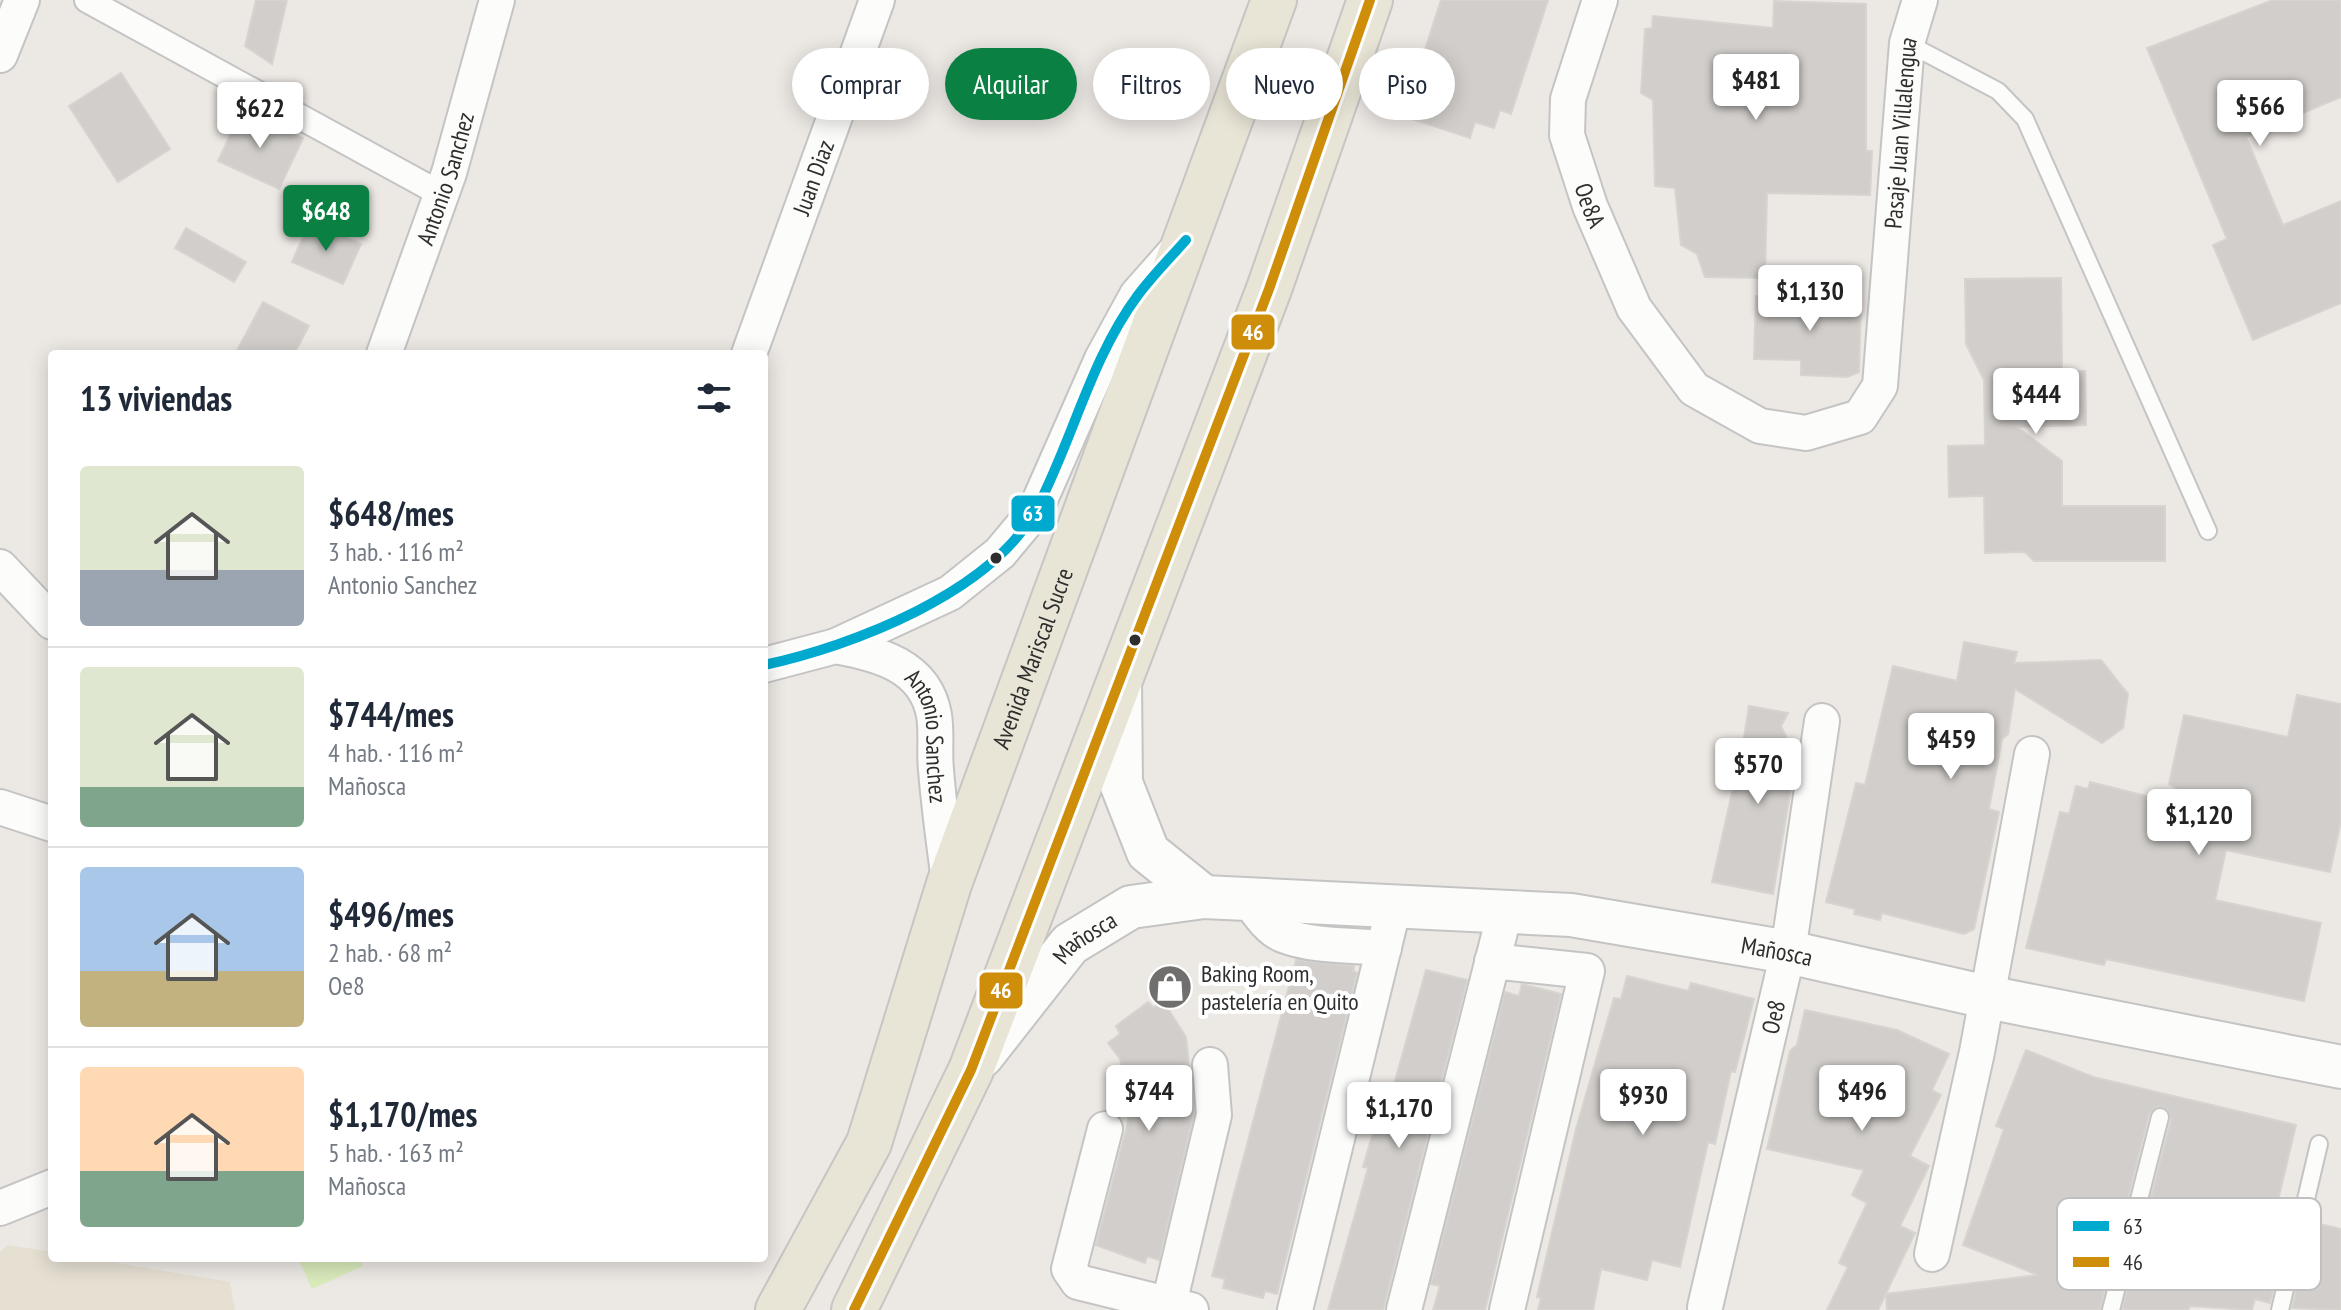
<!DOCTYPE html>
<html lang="es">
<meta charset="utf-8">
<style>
body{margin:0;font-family:"PT Sans Narrow",sans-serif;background:#f2f2f3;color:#1f2937;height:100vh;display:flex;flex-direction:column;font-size:30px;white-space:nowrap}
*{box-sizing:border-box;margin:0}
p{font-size:26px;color:#747a83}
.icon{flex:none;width:44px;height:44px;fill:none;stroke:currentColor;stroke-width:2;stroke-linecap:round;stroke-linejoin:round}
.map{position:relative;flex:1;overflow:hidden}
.sheet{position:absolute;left:48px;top:350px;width:720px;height:912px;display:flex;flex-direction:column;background:#fff;border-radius:8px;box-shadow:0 4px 20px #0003}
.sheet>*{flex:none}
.guide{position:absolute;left:792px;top:48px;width:760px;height:72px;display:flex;gap:16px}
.price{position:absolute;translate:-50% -68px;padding:0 18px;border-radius:8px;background:#fff;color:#222;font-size:26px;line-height:52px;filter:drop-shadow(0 2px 4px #0008)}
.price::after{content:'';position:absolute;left:50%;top:48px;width:24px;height:18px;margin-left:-12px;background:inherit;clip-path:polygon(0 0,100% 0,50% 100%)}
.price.current{background:#0b8043;color:#fff}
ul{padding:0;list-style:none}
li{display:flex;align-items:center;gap:24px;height:200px;padding:0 32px}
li+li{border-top:2px solid #e0e1e3}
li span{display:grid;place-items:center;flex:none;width:224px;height:160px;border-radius:8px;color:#555}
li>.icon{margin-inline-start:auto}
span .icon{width:96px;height:96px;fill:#fffc;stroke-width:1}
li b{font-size:34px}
h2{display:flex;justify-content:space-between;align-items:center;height:96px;padding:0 32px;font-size:34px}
.tag{padding:0 28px;border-radius:36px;background:#fff;box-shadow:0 4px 20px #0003;font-size:28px;line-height:72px}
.tag.current{background:#0b8043;color:#fff}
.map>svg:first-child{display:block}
</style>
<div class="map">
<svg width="2341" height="1310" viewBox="0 0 2341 1310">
<rect width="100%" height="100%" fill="#ece8e4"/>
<polygon fill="#e6e0d3" points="8,1245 52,1252 52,1258 87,1258 230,1282 235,1310 0,1310 0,1252"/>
<polygon fill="#d9eabb" points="298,1258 359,1258 363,1266 312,1289"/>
<g fill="#d1cecb" stroke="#d7d4d0" stroke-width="2">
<polygon points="256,0 287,0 272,64 245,46"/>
<polygon points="1441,0 1548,0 1511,114 1500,110 1494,128 1475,122 1470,138 1412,119 1414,111 1406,108"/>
<polygon points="2273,0 2341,0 2341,97 2246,137 2283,225 2341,201 2341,303 2253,340 2213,245 2227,239 2147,48"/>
<polygon points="1774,1 1866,4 1866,151 1872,151 1870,195 1767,193 1765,278 1705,277 1697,254 1681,245 1675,188 1655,186 1653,100 1641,93 1645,29 1652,28 1653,16 1773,28"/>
<polygon points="121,73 170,149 118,182 69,106"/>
<polygon points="242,110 303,138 279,189 218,161"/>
<polygon points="310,221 361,244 343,284 292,262"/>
<polygon points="186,228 246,262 234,282 175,248"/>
<polygon points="2061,278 2062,371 2085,371 2086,425 2017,427 2062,461 2062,506 2165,506 2165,561 2034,561 2025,552 1985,553 1984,496 1949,497 1948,446 1985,445 1984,380 1966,344 1965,279"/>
<polygon points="1756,296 1861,299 1859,372 1847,377 1801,375 1801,360 1754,359"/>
<polygon points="263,302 309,326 294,354 235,354"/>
<polygon points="1964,642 2017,652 2014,663 2101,660 2128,694 2123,728 2102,743 2015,689 2008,734 2002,739 1989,809 1999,812 1974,929 1964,934 1882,913 1880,920 1854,914 1855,909 1826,902 1856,783 1865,785 1893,666 1957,681"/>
<polygon points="2297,695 2341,704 2341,821 2330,872 2226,850 2215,900 2321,923 2304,1001 2106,959 2104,965 2026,948 2060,812 2069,814 2076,786 2088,789 2090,782 2214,813 2169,784 2184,715 2288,737"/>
<polygon points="1749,706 1788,713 1781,726 1796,758 1773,894 1712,882 1733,788 1736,788"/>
<polygon points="1296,960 1354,966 1353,971 1357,973 1277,1294 1265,1291 1263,1298 1223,1288 1225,1279 1212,1276"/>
<polygon points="1426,970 1467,980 1383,1310 1328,1310 1368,1168 1363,1167 1374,1129 1381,1131"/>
<polygon points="1627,976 1688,991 1691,983 1754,999 1735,1072 1731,1071 1715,1144 1708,1142 1680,1267 1652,1260 1647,1280 1601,1269 1593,1310 1538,1310 1541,1298 1537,1297 1576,1129 1614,998 1621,999"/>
<polygon points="1522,984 1561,994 1485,1310 1433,1310 1440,1286 1431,1284 1505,992 1519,996"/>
<polygon points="1161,998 1186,1037 1194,1113 1159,1260 1147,1256 1145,1263 1096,1245 1128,1122 1130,1104 1120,1059 1108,1043 1120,1034 1116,1026 1148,1002 1154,1008"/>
<polygon points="1805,1010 1897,1030 1949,1054 1932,1090 1941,1095 1910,1156 1929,1166 1900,1226 1915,1233 1878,1310 1827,1310 1848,1267 1839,1263 1867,1203 1852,1195 1864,1170 1767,1149 1790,1051 1797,1045"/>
<polygon points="2026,1050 2093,1077 2296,1125 2275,1213 2291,1217 2270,1303 2255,1299 2252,1310 2190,1306 2188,1310 2122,1310 2171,1120 2168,1110 2158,1106 2149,1114 2100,1310 1887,1310 1886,1294 2038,1275 1963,1245 2004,1129 1996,1126"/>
<polygon points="2312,1222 2341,1229 2341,1310 2292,1308"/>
</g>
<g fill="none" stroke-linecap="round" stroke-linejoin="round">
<g stroke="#c5c4c5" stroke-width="20">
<g id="service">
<polyline points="1907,43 1998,91 2025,119 2208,531"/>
<polyline points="2111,1310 2160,1117"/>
<polyline points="2280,1310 2319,1144"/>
</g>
</g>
<g stroke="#c5c4c5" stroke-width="28">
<polyline id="pedestrian" points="87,0 441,194"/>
</g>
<g stroke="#c5c4c5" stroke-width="38">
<g id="minor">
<path id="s1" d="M1600 0 1568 99 1567 135 1590 206 1634 308 1694 389 1760 426 1806 433 1860 417 1880 386 1907 43 1920 0"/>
<polyline points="0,55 22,0"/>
<path id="s2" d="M384 354 449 173 497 0"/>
<path id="s3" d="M749 354 877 0"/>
<polyline points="0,567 52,622"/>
<path id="s4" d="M836 646C878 654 925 665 934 715 937 733 934 752 936 770 939 807 944 844 949 880"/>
<polyline points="764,665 836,646 950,593 1000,553 1035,511 1102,359 1137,295 1175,252"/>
<polyline points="0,807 52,824"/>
<path d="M1248 899C1258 912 1268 929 1283 935 1313 947 1352 945 1384 948"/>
<polyline points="1492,961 1587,971 1507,1310"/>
<polyline points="1105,1129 1069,1269 1078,1282 1191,1310"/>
<polyline points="0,1208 52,1187"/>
<polyline points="1932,1254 1977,1052 2032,754"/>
<polyline points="1169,1304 1214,1115 1210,1065"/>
<path id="s5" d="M1705 1307 1788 952 1822 721"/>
<polyline points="1295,1310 1394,906"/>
<polyline points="1404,1310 1505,912"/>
</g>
</g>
<g stroke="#c5c4c5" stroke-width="46">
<g id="tertiary">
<polyline points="1120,682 1121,783 1148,852 1204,897"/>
<path id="s6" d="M982 1056 1070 944 1131 907 1204 897 1571 915 1788 952 1987 997 2341 1067"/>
</g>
</g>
<g stroke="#c6c5c4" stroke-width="48">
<g id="primary">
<path id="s7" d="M778 1310 869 1143 949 884 1274 0"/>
<polyline points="854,1310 971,1070 1269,289 1370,0"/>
</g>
</g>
<use href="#service" stroke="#fcfcfb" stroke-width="16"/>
<use href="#pedestrian" stroke="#fcfcfb" stroke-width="24"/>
<use href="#minor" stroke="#fcfcfb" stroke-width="34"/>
<use href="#tertiary" stroke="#fcfcfb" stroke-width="42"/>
<use href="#primary" stroke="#e8e4d6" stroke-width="44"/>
<g stroke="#fff" stroke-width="16">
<path id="bus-1" d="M764 665C852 646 992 593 1037 508 1073 439 1091 358 1138 295 1153 275 1170 258 1186 240"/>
</g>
<g stroke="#fff" stroke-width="16">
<polyline id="bus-2" points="854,1310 971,1070 1269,289 1370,0"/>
</g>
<use href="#bus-1" stroke="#00a9ce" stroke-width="10"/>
<use href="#bus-2" stroke="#cf8e09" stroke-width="10"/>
</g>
<defs>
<g id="shop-disc" transform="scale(2.3)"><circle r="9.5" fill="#706f6e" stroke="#fff"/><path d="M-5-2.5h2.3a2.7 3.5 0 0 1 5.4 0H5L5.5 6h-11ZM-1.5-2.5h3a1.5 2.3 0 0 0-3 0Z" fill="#fff"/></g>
</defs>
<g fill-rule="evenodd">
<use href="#shop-disc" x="1170" y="987"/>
</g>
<g fill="#2e2e2e" stroke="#fff" stroke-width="3">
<circle cx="996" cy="558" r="7"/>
<circle cx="1135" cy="640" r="7"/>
</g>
<g text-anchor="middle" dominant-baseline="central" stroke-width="8" stroke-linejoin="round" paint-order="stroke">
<g font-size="24" fill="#2e2e2e" stroke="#fff">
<text stroke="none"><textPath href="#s1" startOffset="896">Pasaje Juan Villalengua</textPath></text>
<text stroke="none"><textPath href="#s3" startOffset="188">Juan Diaz</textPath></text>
<text stroke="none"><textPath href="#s2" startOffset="186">Antonio Sanchez</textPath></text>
<text stroke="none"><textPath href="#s1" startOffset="214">Oe8A</textPath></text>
<text stroke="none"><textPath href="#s7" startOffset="702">Avenida Mariscal Sucre</textPath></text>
<text stroke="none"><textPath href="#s4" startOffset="148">Antonio Sanchez</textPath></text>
<text stroke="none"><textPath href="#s6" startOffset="158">Mañosca</textPath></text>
<text stroke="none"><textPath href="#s6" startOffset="864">Mañosca</textPath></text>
<text stroke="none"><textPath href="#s5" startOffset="298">Oe8</textPath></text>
</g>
<g font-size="24" fill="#2e2e2e" stroke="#fff" text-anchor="start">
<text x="1201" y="973">Baking Room,<tspan x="1201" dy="28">pastelería en Quito</tspan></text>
</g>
</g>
<rect x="2057" y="1198" width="264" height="92" rx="12" fill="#fff" stroke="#c0c0c0" stroke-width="2"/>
<rect x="2073" y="1221" width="36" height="10" fill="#00a9ce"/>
<rect x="2073" y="1257" width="36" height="10" fill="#cf8e09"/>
<g font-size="22" fill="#2e2e2e">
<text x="2123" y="1234">63</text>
<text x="2123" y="1270">46</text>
</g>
<g stroke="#fff" stroke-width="3">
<rect x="1230" y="313" width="46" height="38" rx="8" fill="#cf8e09"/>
<rect x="1010" y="494" width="46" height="39" rx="8" fill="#00a9ce"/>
<rect x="978" y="971" width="46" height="39" rx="8" fill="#cf8e09"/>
</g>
<g font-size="22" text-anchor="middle" font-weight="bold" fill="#fff">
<text x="1253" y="340">46</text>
<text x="1033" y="521">63</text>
<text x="1001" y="998">46</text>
</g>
</svg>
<b class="price" style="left:1756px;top:122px">$481</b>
<b class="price" style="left:2260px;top:148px">$566</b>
<b class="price" style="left:260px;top:150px">$622</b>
<b class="price current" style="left:326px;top:253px">$648</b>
<b class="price" style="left:1810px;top:333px">$1,130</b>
<b class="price" style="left:2036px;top:436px">$444</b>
<b class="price" style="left:1951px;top:781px">$459</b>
<b class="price" style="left:1758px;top:806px">$570</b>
<b class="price" style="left:2199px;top:857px">$1,120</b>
<b class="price" style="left:1149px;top:1133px">$744</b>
<b class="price" style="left:1862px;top:1133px">$496</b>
<b class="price" style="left:1643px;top:1137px">$930</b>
<b class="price" style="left:1399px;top:1150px">$1,170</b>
<div class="guide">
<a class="tag">Comprar</a>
<a class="tag current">Alquilar</a>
<a class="tag">Filtros</a>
<a class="tag">Nuevo</a>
<a class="tag">Piso</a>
</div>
<section class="sheet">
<h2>13 viviendas<svg class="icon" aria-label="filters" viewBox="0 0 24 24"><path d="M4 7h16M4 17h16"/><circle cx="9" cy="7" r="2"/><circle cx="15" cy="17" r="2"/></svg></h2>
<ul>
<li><span style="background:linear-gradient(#dfe7d0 65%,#9aa5b1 0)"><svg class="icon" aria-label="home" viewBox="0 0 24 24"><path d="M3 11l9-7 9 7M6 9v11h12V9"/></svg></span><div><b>$648/mes</b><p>3 hab. · 116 m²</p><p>Antonio Sanchez</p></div></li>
<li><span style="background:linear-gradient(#dfe7d0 75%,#7fa58c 0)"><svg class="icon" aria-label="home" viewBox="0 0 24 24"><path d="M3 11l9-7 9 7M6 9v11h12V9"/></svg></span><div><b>$744/mes</b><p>4 hab. · 116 m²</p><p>Mañosca</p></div></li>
<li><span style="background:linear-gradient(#a9c7e8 65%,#c2b280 0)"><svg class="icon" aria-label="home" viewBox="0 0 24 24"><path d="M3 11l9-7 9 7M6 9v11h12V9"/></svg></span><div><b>$496/mes</b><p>2 hab. · 68 m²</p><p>Oe8</p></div></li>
<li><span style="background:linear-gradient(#ffd9b3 65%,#7fa58c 0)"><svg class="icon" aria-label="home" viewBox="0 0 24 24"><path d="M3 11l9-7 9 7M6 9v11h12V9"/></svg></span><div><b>$1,170/mes</b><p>5 hab. · 163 m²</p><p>Mañosca</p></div></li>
</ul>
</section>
</div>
